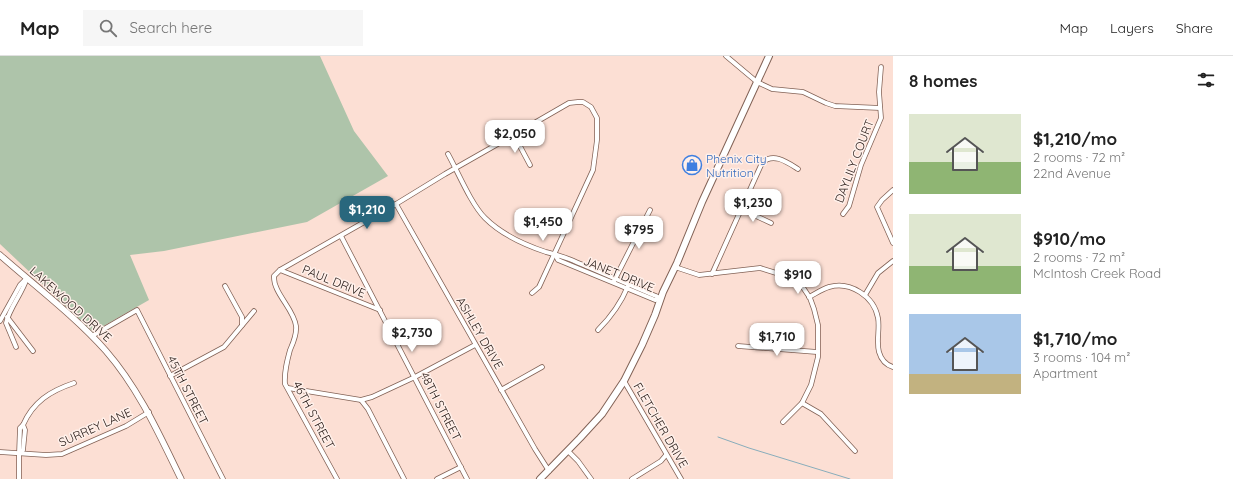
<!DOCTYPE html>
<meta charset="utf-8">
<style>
body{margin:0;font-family:Quicksand,sans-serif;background:#f6f6f6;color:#222;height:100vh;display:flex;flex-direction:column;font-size:15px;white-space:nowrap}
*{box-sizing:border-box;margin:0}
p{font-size:13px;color:#767676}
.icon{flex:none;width:22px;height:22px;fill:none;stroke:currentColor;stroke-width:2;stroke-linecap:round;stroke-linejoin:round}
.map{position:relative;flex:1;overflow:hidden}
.panel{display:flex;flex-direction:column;background:#fff;width:340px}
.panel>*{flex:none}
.price{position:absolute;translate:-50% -34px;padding:0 9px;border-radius:8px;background:#fff;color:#222;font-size:13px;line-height:26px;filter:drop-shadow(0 1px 2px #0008)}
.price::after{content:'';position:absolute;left:50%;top:24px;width:12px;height:9px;margin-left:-6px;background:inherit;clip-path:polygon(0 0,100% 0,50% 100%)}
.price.on{background:#29677d;color:#fff}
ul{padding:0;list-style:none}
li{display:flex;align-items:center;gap:12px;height:100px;padding:0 16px}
li span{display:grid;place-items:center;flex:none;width:112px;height:80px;border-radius:0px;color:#555}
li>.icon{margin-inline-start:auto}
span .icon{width:48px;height:48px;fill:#fffc;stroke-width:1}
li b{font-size:17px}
h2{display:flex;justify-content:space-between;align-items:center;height:48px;padding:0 16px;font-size:17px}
header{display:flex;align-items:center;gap:24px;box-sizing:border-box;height:56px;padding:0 20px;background:#fff;border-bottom:1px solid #e0e0e0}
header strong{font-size:19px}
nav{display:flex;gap:22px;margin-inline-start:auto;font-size:14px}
.search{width:280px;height:36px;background:#f6f6f6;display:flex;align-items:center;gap:10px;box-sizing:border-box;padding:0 14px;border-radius:0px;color:#767676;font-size:15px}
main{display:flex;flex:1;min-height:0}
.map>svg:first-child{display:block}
</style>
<header>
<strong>Map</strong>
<div class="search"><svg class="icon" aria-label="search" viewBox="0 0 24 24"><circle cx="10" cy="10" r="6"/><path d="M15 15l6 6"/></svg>Search here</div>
<nav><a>Map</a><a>Layers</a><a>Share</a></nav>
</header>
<main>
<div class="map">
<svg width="893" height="423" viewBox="0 0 893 423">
<rect width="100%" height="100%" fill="#fcdfd4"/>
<polygon fill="#aec4aa" points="0,0 320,0 354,75 388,120 307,166 164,195 130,199 149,244 93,276 0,188"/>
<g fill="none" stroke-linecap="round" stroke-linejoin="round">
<polyline stroke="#88adbb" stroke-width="1" points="718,381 749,392 850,423"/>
<g stroke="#826256" stroke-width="5.5">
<g id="minor">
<polyline points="726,0 757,26 772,33 803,36 826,47 835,50 880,52"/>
<polyline points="514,79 530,109"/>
<path d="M448 98C458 116 471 148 485 162 500 177 525 189 546 196 554 198 561 200 569 203 598 215 627 228 656 240L661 243"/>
<polyline points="893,134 882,144 877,151 893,187"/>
<polyline points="396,148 535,393 549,415"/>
<polyline points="741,153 771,167"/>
<polyline points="843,158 849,150 861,109 881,62 879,36 881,11"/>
<polyline points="341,180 467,423"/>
<polyline points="555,198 558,204 655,244 661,243"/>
<polyline points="675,211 699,219 760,212 789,221 802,230 810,242 814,253 818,269 818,301 811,329 802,347 783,366"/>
<polyline points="280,214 380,254"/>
<path d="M712 218 762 107C773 96 787 106 798 113"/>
<polyline points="614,225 650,154"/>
<polyline points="225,230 242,261 242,269"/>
<polyline points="865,239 878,217 893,205"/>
<path d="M809 241C815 238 822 233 829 231 850 225 874 240 878 262 880 273 876 285 879 296 881 303 886 309 893 311"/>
<polyline points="7,261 33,295"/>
<polyline points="0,265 20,229 26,223"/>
<path d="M598 274C611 261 621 247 628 230"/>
<polyline points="92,280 137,254 223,423"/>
<polyline points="738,290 817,296"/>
<path d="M16 291 6 267C10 251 22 238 27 222"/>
<polyline points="170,320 224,291 254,255"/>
<polyline points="624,325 681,423"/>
<polyline points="288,332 361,344 372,341 415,321 475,289"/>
<polyline points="501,334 542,311"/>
<polyline points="361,344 368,353 404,423"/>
<polyline points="802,347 821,358 855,395"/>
<polyline points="568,395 578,405 591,423"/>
<polyline points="0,396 46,399 62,398 126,370 149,356"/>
<polyline points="19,398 20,372 23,369"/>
<path d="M19 423V398L23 394 25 374 23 369C33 346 50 335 74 327"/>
<path d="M337 423 285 328C284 316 287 305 290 294 293 287 297 279 296 270 294 253 273 237 274 220L280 214 396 148 445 118 524 73 569 47 578 46H583L591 51 597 62V84L593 114 539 231 532 237"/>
<polyline points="437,423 461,411"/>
<polyline points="632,423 661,405 666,399"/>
</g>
</g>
<g stroke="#826256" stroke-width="7">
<path id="tertiary" d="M0 199C34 229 76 261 106 295 139 333 159 378 181 423"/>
</g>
<g stroke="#826256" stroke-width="8">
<polyline id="secondary" points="540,423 580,382 602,358 624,325 642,289 655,259 663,236 677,207 702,146 769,0"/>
</g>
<use href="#minor" stroke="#fff" stroke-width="4"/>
<use href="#tertiary" stroke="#fff" stroke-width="5.5"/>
<use href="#secondary" stroke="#fff" stroke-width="6"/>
</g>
<defs>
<g id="shop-ring" transform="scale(1)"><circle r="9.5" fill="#fff0ea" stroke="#3f7fe0" stroke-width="1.5"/><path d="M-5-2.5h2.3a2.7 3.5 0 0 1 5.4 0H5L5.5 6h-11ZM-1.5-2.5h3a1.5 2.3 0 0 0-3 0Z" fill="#3f7fe0"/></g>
</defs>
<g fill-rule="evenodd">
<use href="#shop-ring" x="692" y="109"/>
</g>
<g text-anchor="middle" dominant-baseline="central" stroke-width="3" stroke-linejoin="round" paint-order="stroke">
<g font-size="12" fill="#366cbe" stroke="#fff0ea" text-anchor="start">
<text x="706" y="102">Phenix City<tspan x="706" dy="14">Nutrition</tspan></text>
</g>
<g font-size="12" fill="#271a16" stroke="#fff0ea">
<text transform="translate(854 105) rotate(-69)">DAYLILY COURT</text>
<text transform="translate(619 218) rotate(22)">JANET DRIVE</text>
<text transform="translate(334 225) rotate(22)">PAUL DRIVE</text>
<text transform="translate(71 248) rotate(42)">LAKEWOOD DRIVE</text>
<text transform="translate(480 277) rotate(60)">ASHLEY DRIVE</text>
<text transform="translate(188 334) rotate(63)">45TH STREET</text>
<text transform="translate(441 350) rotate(63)">48TH STREET</text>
<text transform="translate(314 359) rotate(62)">46TH STREET</text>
<text transform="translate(661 369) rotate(60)">FLETCHER DRIVE</text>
<text transform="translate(95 371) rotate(-24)">SURREY LANE</text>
</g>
</g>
</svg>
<b class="price" style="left:515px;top:98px">$2,050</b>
<b class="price" style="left:753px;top:167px">$1,230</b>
<b class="price on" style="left:367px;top:174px">$1,210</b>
<b class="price" style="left:543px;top:186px">$1,450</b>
<b class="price" style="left:639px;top:194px">$795</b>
<b class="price" style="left:798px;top:239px">$910</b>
<b class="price" style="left:412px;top:297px">$2,730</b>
<b class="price" style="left:777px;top:301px">$1,710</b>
</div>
<section class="panel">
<h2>8 homes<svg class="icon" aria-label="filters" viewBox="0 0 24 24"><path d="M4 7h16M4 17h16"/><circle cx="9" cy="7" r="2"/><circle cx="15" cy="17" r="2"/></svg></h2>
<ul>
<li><span style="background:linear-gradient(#dfe7d0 60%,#8fb573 0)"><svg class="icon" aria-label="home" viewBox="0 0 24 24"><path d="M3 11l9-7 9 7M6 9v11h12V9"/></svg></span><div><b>$1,210/mo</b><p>2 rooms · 72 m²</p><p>22nd Avenue</p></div></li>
<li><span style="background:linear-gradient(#dfe7d0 65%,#8fb573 0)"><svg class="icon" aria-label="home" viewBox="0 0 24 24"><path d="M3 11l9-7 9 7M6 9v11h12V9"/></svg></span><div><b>$910/mo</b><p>2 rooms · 72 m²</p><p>McIntosh Creek Road</p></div></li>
<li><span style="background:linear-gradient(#a9c7e8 75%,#c2b280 0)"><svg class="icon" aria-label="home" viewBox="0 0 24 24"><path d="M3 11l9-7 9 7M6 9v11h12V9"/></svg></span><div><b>$1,710/mo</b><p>3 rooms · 104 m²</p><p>Apartment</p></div></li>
</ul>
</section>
</main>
